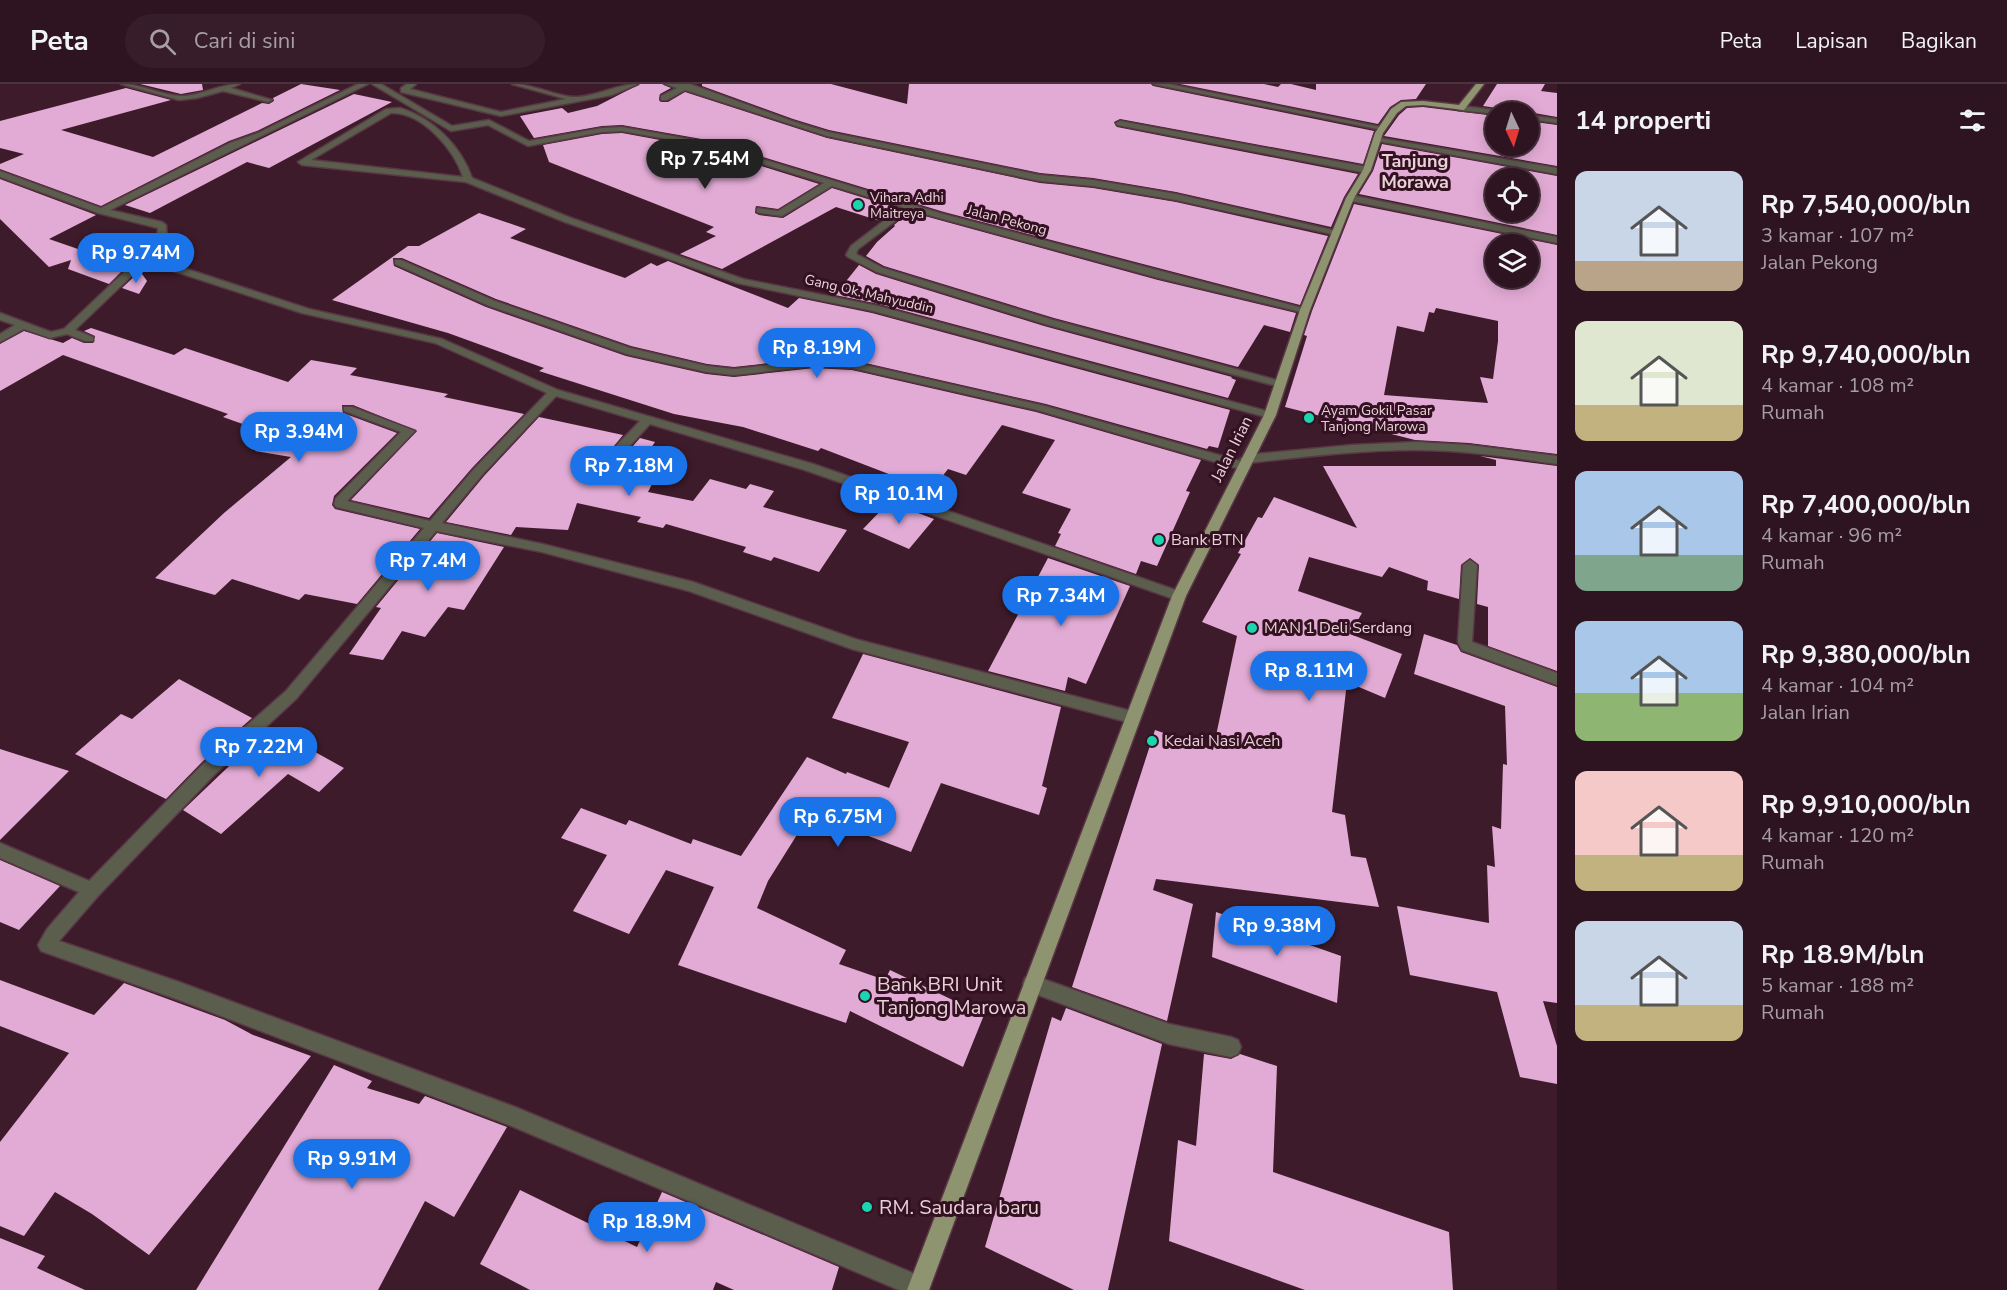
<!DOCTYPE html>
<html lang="id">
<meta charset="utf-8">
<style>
body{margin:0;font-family:"Nunito Sans",sans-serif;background:#361d29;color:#f1f3f6;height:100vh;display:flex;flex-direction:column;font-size:22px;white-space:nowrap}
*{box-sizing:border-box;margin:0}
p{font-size:20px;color:#a79ea5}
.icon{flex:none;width:33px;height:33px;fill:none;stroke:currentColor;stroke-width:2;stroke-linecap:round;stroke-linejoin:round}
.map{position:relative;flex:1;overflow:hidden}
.details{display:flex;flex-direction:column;background:#2e1420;width:450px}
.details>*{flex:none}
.needle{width:39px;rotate:176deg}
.controls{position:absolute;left:1485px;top:18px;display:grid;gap:12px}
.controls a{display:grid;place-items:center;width:54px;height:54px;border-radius:50%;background:#2e1420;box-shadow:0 3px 15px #0003,0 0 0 2px #49333e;font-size:30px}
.price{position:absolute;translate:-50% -51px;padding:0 14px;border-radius:21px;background:#1a73e8;color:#fff;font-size:20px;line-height:39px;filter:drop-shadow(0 2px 3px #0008)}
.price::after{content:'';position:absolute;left:50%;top:36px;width:18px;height:14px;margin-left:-9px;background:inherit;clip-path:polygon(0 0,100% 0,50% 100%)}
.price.active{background:#222;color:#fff}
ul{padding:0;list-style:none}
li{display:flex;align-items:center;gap:18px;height:150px;padding:0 18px}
li span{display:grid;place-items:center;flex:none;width:168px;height:120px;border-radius:12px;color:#555}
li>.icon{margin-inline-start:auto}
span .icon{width:72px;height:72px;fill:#fffc;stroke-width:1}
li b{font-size:26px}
h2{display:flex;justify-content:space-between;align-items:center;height:72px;padding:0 18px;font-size:26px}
header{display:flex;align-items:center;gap:36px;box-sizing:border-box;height:84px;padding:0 30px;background:#2e1420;border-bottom:2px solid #49333e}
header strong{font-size:28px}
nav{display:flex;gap:33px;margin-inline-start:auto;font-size:21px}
.search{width:420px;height:54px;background:#361d29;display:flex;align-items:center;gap:15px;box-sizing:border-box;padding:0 21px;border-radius:33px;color:#a79ea5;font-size:22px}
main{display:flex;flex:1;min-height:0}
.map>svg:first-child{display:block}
</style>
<header>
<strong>Peta</strong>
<div class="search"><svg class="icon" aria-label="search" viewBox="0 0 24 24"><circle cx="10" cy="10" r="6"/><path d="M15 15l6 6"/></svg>Cari di sini</div>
<nav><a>Peta</a><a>Lapisan</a><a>Bagikan</a></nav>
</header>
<main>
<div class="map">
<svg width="1557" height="1206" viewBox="0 0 1557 1206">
<rect width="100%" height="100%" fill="#3e1b2a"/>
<g fill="#e2abd5" fill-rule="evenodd">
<polygon points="140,0 202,0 203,6 181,10"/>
<polygon points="301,0 340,6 257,47 229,57 101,122 0,85 0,80 24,70 0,64 0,37 126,4 171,16 61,46 153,73 262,19 269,20 274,17 273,14"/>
<polygon points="640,0 662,0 671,4 660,10 659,16 661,18 668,18 685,8 827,54 1040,99 1093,104 1176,118 1328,152 1300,221 944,128 707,56 622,41 602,42 534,54 520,32 562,24 568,29 597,22"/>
<polygon points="702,0 831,0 907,20 909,0 1151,0 1153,2 1374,47 1363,80 1120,35 1114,38 1117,43 1358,90 1344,113 1331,143 1176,108 1093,94 1040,89 829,46 793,35 702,2"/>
<polygon points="1180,0 1264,0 1278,3 1281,0 1291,0 1316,6 1316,0 1426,0 1416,15 1401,16 1390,23 1378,40"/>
<polygon points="1497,0 1545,0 1541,7 1557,9 1557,33 1528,28 1502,28 1497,24 1483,22"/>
<polygon points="354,10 392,18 269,84 247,78 150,129 125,121"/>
<polygon points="1423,23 1496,32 1496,62 1528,62 1528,37 1557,41 1557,82 1384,52 1399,31 1407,24"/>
<polygon points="622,49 704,64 819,100 778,125 756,122 755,129 759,131 783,134 832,104 897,124 880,137 836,123 722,185 680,170 716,152 706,148 714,143 549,78 543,61 602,50"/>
<path d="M1382 60 1557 92V151L1359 110 1373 87ZM1496 94H1528V128H1496Z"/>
<polygon points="0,95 96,131 49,155 127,182 109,200 68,185 71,176 49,183 0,135"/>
<path d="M1354 120 1557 161V370L1469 359 1415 356 1285 323 1307 252 1304 251 1312 227ZM1496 160H1528V194H1496ZM1436 224 1498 237V257L1493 295 1480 293 1488 319 1384 311 1397 242 1424 248 1429 228 1434 229Z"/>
<polygon points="910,128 1158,196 1296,229 1290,248 1264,241 1238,283 1054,234 884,182 866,172 877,158 895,142 894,141"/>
<polygon points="479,129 526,145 510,154 625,194 651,179 657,182 668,177 788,224 799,214 872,229 1230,326 1218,364 1209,362 1207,365 1046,320 852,276 814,274 734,283 707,280 631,262 496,215 402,174 393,174 394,182 486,223 626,272 706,290 734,293 814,284 852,286 1036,328 1201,376 1186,407 1190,408 1157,482 1141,477 1136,490 1055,462 1061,450 1058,449 1071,425 1022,409 1055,356 1002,341 966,391 948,385 924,416 898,407 907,397 821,364 818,367 743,343 674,330 539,287 544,284 448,249 332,216 408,162 419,162"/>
<polygon points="859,181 876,190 1044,242 1232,293 1231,294 1236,296 1228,314 879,220 835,211"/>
<polygon points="140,187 147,197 139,210 122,204"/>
<polygon points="91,244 174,271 185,264 288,298 311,276 357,284 350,291 448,310 444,313 524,330 472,384 429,434 351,416 417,347 353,321 342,321 343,329 397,349 334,412 332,421 335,425 420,445 357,520 305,510 299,516 232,495 215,511 155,494 224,429 291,373 255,367 271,350 223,333 228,330 63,271 0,307 0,260 24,247 63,259 72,254 84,259 93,259 95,252 84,247"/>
<polygon points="539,333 623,351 614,362 616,370 626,370 640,354 655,358 630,394 653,398 648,408 693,417 710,395 746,405 750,400 774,407 763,423 847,446 819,488 774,473 771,477 743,468 746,463 666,440 663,444 637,438 641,433 577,419 568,446 516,443 511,451 446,438 484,392"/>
<polygon points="1480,372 1557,382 1557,587 1488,562 1488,523 1477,520 1479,481 1470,474 1461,481 1459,515 1427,506 1428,497 1389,483 1382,493 1309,473 1298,507 1362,529 1350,550 1402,570 1385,614 1347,598 1332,728 1345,731 1351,772 1366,774 1379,823 1156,795 1153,806 1193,820 1167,937 1072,903 1155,646 1213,666 1237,552 1202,538 1241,470 1238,469 1258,433 1262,434 1274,413 1357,444 1323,382 1496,382 1496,376"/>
<polygon points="889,418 934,435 909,465 863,445"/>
<polygon points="437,449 504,463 464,526 448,523 425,553 402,547 383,576 349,570 381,524 376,523"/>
<polygon points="1048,474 1130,502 1086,600 1068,593 1065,607 988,587"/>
<polygon points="1424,550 1457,561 1461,568 1557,603 1557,919 1543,917 1557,962 1557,1000 1520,993 1497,908 1410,891 1397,822 1489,839 1487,781 1495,783 1492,742 1501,745 1503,680 1507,681 1505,622 1414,590"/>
<polygon points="863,570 1061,623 1042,702 1047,704 1039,731 941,699 911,768 810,730 768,797 757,824 846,866 839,880 885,896 890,886 984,931 963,983 850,927 846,939 678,881 714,803 666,786 629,850 573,827 607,771 561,754 581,724 626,741 629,736 691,760 693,755 741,772 807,673 846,690 847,688 889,704 909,658 832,634"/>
<polygon points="179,595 252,634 202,678 166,715 75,670 121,630 132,635"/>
<polygon points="270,643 344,684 319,708 288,690 221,750 183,726"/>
<polygon points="0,665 69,687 0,756"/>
<polygon points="0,776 60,802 19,846 0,838"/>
<polygon points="1216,828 1341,872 1337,919 1212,873"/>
<polygon points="0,896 94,931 124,899 225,936 253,951 311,972 149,1171 92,1130 55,1108 24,1152 0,1142 0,1058 69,969 0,942"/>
<polygon points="1066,924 1162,960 1108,1206 1074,1206 985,1163 1052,933 1061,937"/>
<polygon points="1204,970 1231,975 1240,970 1277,982 1273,1088 1449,1148 1453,1206 1305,1206 1169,1157 1178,1056 1196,1062"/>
<polygon points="334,981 372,997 367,1004 419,1020 425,1012 507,1043 454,1133 425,1117 378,1206 196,1206"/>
<polygon points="520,1106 637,1163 662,1108 839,1183 832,1206 734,1206 716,1198 713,1206 530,1206 480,1180"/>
<polygon points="0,1154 45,1172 37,1184 85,1206 0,1206"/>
</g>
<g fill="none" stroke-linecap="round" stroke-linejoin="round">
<g stroke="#593846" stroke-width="3">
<g id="minor">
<path d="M121 0C142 0 161 11 181 12 201 12 219 0 240 0L231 4 272 16 268 18 223 7 197 14 179 16Z"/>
<polygon points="358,0 368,0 110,126 162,138 166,141 167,154 150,173 309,225 442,255 558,306 813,380 1184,509 1186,512 1179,517 1174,515 805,386 650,340 624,368 616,368 616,362 640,337 556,312 482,391 442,439 542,460 693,498 855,555 1131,627 1136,629 1139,633 1136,637 1131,639 852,565 689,507 542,468 436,447 296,615 215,690 98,812 59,857 179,898 515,1023 927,1195 929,1206 899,1206 514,1043 179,916 41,867 38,861 47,845 79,808 0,774 0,759 89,797 203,680 286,607 424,444 336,423 334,420 336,414 401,348 344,327 344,323 352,323 415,347 347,417 430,437 474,385 547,309 435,259 302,229 146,178 75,246 93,253 93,257 85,257 67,250 50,254 24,245 0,258 0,250 15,241 0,236 0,229 51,248 64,245 141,172 157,153 158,144 98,129 0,93 0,87 101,124 230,59 258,49"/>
<polygon points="372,0 381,0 452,42 489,36 529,57 602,44 622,43 706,58 943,130 1310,226 1305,229 1159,194 910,126 858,165 856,170 883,184 1053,236 1284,298 1284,302 1280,303 1045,240 877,188 848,173 846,171 851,162 902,123 832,102 782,132 760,129 757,128 757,124 778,127 824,99 705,62 622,47 602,48 528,62 488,41 451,47"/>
<path d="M407 0H416L410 5 501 28 566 15 512 0C534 0 560 14 577 13 598 12 617 0 638 0L612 11 501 32 401 8V4Z"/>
<polygon points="665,0 690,0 792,37 828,48 1040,91 1093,96 1176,110 1341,148 1336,151 1176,116 1093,102 1040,97 827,52 685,6 667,16 661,16 661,12 677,4"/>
<polygon points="1153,0 1169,0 1386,44 1382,46"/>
<polygon points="1461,22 1496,26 1500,28 1496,30 1458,26 1457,24"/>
<path d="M400 24C433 34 461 62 472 94L571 134 743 195 878 222 1274 329 1276 331 1270 334 1266 333 873 227 737 199 565 138 466 98 302 81 298 78 386 25ZM391 29C422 28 454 65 463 93L311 76Z"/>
<polygon points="1528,31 1557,35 1557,39 1528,35"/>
<polygon points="1120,37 1367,83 1371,86 1367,89 1117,41 1116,39"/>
<polygon points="1374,53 1557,84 1557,90 1377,57 1374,57"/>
<polygon points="1350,111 1557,153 1557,159 1347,116 1346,114"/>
<polygon points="395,176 401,176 495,217 630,264 707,282 734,285 814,276 852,278 1045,322 1247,379 1249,382 1243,386 1037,326 852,284 814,282 734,291 707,288 627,270 487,221 395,180"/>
<path d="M1416 358 1469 361 1557 372V380C1510 373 1463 366 1415 366 1359 366 1302 373 1246 379L1240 375 1246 371 1352 361Z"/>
<polygon points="1470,476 1477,481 1472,558 1557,589 1557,601 1462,566 1458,558 1463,481"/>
<polygon points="1032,891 1169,940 1231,953 1238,956 1241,963 1238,970 1231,973 1169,960 1025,906 1023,900 1025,894"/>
</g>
</g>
<g stroke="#593846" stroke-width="3">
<polygon id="major" points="1476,0 1484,0 1464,26 1423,21 1406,22 1397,29 1383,49 1371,86 1354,114 1310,226 1276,331 1186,512 929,1206 907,1206 1172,512 1264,331 1300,226 1346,114 1363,86 1375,49 1391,25 1401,18 1423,17 1459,21"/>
</g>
<use href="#minor" fill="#5b5e4d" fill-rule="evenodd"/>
<use href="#major" fill="#8e9370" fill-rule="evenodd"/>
</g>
<g fill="#1bd5b1" stroke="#331121" stroke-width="2">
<circle cx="858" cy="121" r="6"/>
<circle cx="1309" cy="334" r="6"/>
<circle cx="1159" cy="456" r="6"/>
<circle cx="1252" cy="544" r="6"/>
<circle cx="1152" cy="657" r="6"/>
<circle cx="865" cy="912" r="6"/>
<circle cx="867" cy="1123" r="6"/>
</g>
<g text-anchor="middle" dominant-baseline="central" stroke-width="6" stroke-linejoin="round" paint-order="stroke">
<g font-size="14" fill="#e9d1d9" stroke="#331121" text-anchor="start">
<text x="870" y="113">Vihara Adhi<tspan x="870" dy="16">Maitreya</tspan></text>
<text x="1321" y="326">Ayam Gokil Pasar<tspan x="1321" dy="16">Tanjong Marowa</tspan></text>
</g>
<g font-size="14" fill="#e9d1d9" stroke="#331121">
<text transform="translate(1007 136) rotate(15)">Jalan Pekong</text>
<text transform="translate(869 210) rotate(13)">Gang Ok. Mahyuddin</text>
</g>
<g font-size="16" fill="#e9d1d9" stroke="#331121">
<text transform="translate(1232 365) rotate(-63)">Jalan Irian</text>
</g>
<g font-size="16" fill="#e9d1d9" stroke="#331121" text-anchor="start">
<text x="1171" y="456">Bank BTN</text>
<text x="1264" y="544">MAN 1 Deli Serdang</text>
<text x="1164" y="657">Kedai Nasi Aceh</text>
</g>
<g font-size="18" font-weight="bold" fill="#e9d1d9" stroke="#331121">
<text x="1415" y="77">Tanjung<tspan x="1415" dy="21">Morawa</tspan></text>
</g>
<g font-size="20" fill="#e9d1d9" stroke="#331121" text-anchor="start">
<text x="877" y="900">Bank BRI Unit<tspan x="877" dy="23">Tanjong Marowa</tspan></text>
<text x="879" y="1123">RM. Saudara baru</text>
</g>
</g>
</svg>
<div class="controls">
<a><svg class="needle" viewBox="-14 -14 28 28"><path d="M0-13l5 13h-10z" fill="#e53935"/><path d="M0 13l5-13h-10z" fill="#a79ea5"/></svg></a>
<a><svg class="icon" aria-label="locate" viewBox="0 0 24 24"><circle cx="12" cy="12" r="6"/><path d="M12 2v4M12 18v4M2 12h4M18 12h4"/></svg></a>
<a><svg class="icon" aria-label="layers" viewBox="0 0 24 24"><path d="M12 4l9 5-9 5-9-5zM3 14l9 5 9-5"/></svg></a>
</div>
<b class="price active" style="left:705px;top:106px">Rp 7.54M</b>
<b class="price" style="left:136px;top:200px">Rp 9.74M</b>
<b class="price" style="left:817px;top:295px">Rp 8.19M</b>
<b class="price" style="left:299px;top:379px">Rp 3.94M</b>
<b class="price" style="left:629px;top:413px">Rp 7.18M</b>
<b class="price" style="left:899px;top:441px">Rp 10.1M</b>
<b class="price" style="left:428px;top:508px">Rp 7.4M</b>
<b class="price" style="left:1061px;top:543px">Rp 7.34M</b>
<b class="price" style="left:1309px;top:618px">Rp 8.11M</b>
<b class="price" style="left:259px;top:694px">Rp 7.22M</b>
<b class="price" style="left:838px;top:764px">Rp 6.75M</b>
<b class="price" style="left:1277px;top:873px">Rp 9.38M</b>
<b class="price" style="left:352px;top:1106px">Rp 9.91M</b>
<b class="price" style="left:647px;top:1169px">Rp 18.9M</b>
</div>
<section class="details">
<h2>14 properti<svg class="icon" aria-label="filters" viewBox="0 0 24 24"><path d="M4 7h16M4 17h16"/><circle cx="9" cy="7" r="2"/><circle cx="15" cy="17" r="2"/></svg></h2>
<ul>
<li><span style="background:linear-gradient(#c9d6e8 75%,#b9a48a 0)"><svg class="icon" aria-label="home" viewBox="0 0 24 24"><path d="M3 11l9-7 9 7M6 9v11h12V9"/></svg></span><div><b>Rp 7,540,000/bln</b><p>3 kamar · 107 m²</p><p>Jalan Pekong</p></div></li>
<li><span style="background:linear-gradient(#dfe7d0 70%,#c2b280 0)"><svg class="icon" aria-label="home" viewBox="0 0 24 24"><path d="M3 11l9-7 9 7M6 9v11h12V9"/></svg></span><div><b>Rp 9,740,000/bln</b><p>4 kamar · 108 m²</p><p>Rumah</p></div></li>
<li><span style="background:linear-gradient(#a9c7e8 70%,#7fa58c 0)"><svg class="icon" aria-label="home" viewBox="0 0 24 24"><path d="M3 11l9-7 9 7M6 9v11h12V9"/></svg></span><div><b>Rp 7,400,000/bln</b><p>4 kamar · 96 m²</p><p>Rumah</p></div></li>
<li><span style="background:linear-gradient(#a9c7e8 60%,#8fb573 0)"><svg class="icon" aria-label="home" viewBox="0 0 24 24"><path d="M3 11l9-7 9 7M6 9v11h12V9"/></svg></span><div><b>Rp 9,380,000/bln</b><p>4 kamar · 104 m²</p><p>Jalan Irian</p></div></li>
<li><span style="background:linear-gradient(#f6c9c9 70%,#c2b280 0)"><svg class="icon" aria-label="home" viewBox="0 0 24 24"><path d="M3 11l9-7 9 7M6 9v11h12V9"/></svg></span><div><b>Rp 9,910,000/bln</b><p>4 kamar · 120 m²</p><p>Rumah</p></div></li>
<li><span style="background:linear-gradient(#c9d6e8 70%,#c2b280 0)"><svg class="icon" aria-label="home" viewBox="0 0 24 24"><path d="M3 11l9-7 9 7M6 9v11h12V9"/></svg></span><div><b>Rp 18.9M/bln</b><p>5 kamar · 188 m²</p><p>Rumah</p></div></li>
</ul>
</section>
</main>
